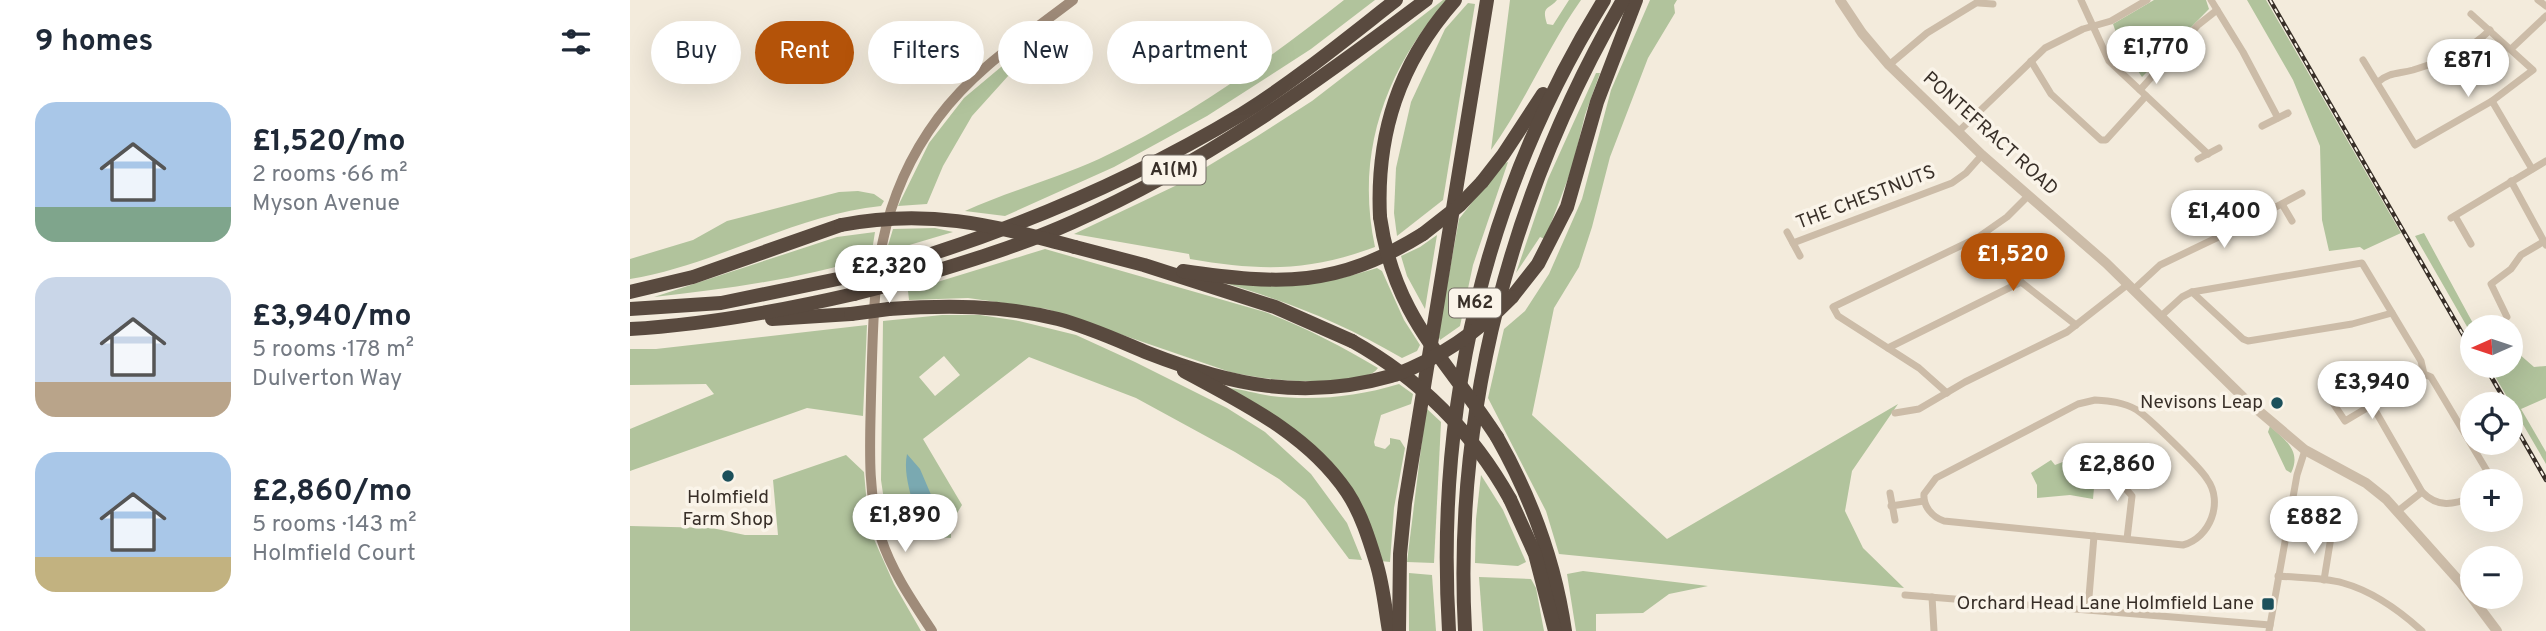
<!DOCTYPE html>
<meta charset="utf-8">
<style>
body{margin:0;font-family:Overpass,sans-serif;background:#f6f6f7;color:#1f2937;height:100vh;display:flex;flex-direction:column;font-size:26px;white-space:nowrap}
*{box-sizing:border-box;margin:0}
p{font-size:23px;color:#747a83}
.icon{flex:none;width:38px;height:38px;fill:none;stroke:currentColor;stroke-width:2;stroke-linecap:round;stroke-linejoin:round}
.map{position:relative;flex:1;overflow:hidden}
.sheet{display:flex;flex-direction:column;background:#fff;width:630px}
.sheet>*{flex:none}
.hud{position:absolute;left:21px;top:21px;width:665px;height:63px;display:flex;gap:14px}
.needle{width:46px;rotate:267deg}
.buttons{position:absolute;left:1830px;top:315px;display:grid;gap:14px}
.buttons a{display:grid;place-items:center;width:63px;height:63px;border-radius:50%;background:#fff;box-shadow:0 7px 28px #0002;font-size:35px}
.price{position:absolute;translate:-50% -60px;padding:0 16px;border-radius:24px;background:#fff;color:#222;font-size:23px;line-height:46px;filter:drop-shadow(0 2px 4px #0008)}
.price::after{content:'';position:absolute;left:50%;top:42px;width:21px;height:16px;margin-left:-10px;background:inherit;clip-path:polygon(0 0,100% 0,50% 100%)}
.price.selected{background:#b45309;color:#fff}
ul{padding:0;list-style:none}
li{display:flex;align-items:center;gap:21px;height:175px;padding:0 35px}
li span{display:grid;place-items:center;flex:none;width:196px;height:140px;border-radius:21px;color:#555}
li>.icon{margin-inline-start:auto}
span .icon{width:84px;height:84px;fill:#fffc;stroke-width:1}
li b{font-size:30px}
h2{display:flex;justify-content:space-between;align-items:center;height:84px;padding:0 35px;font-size:30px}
.pill{padding:0 24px;border-radius:32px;background:#fff;box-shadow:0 7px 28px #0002;font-size:24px;line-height:63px}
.pill.selected{background:#b45309;color:#fff}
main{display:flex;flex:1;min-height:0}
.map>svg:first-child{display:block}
</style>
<main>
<section class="sheet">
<h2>9 homes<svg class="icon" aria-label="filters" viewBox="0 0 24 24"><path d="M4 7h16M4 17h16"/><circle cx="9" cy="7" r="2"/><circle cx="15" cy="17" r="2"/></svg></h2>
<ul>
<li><span style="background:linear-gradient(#a9c7e8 75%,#7fa58c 0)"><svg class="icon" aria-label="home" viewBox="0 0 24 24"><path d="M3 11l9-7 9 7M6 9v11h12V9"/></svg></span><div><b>£1,520/mo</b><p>2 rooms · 66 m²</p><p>Myson Avenue</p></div></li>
<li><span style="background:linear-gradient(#c9d6e8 75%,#b9a48a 0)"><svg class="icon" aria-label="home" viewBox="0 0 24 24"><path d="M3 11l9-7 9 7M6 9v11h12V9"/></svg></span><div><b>£3,940/mo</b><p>5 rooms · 178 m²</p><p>Dulverton Way</p></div></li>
<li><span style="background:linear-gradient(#a9c7e8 75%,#c2b280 0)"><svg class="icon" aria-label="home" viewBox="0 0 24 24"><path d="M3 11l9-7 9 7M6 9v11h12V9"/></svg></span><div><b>£2,860/mo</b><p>5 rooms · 143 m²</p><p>Holmfield Court</p></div></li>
</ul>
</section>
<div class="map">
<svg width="1916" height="631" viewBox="0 0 1916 631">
<rect width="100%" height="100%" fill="#f3ebdc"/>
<g fill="#b1c39c" fill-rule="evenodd">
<path d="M714 0H745L681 49 577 116 484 167 375 216 335 211C379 191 425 179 469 159 557 118 638 60 714 0Z"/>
<path d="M813 0H817C755 70 725 154 745 247 678 272 630 271 560 259L559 254 444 234 545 186 626 137 682 101Z"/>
<path d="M880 0H927C919 10 911 5 917 24L923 25 939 0H951C917 48 895 103 861 150Z"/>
<polygon points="1020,0 1047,0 1044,5 1045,13 1018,58 980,157 962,227 949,267 924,308 902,415 1037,539 1268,404 1222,471 1215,511 1233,548 1274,588 929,554 916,511 858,398 874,329 895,311 919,274 952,199 981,90"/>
<polygon points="1524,0 1576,0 1579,9 1512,77 1490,44 1483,24"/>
<polygon points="1617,0 1636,0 1771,233 1734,250 1730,247 1699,251 1692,220 1690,146 1663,80"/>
<polygon points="838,3 845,4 813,200 767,236 764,213 766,168 781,102 815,29"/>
<polygon points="421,25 421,32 405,46 342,116 313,166 297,204 268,206 299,143 334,98"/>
<polygon points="966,73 970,73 955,115 942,168 915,239 910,237 886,273 918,179"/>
<polygon points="878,162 843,265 830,326 810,340 808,335 829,219 872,164"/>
<path d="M228 191 244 194 254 201 251 206C163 215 87 265 0 279V259L63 240 97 221 209 192Z"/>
<polygon points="305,228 323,232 256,252 263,229"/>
<path d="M245 232 241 257C170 279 97 289 24 297L207 237Z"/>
<polygon points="1794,233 1845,327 1843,327 1843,337 1785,236"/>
<polygon points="807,235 795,309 777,276 771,256 790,247"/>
<path d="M415 249 635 312C675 327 711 346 748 368 742 376 733 376 723 378 681 384 641 381 600 372L417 309 338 298 279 300 278 291Z"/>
<path d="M747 268 752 271 774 320 790 345 787 351 772 358C712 323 661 303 595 283 654 289 690 286 747 268Z"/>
<path d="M312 315H350L389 321 446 335 505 362 597 408 635 432 681 474 717 523 732 560 719 559 675 500 649 479 605 452 506 398 399 357 293 439 332 505 321 523V538L259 534 251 480 253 321ZM314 356 330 375 305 396 289 377Z"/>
<polygon points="237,325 233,416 177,408 0,471 0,429 84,394 76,384 0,385 0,349 26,349"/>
<polygon points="1881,347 1904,367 1916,366 1916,398 1891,409 1916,452 1916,464 1859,366 1881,366"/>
<path d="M769 384 783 394 781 404 751 415 744 442 745 446 755 449 760 444V438L770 440 775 448 764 508 760 562 750 561 723 495 598 388C613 389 626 394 641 396 685 401 726 397 769 384Z"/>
<polygon points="796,408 811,422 804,563 777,562"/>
<path d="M1640 426C1655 440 1672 451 1661 473L1656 470 1638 432Z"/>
<polygon points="216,455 234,472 239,528 264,584 291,631 0,631 0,526 82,528 115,535 148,535 143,480"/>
<polygon points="1443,458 1442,485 1464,488 1463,499 1440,495 1407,498 1407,485 1401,473 1421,460 1425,465"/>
<polygon points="851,475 873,510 896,562 888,566 845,563 846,519"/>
<polygon points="953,571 1078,586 1039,594 1013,613 966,614 966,631 946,631 937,574"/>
<polygon points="779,573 802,575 806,631 779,631"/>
<polygon points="849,577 901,579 906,588 914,631 853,631"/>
</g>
<path fill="#7aa9b1" d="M277 454 290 469 308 511 297 520 287 516C281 497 273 473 277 454Z"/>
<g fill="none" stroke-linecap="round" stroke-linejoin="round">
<g stroke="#ccbca8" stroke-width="7">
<polyline points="1451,0 1479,61 1578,154"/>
<polyline points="1581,0 1613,52 1648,118"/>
<polyline points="1908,0 1916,6"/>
<polyline points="1349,3 1363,4"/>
<polyline points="1881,49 1916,16"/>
<polyline points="1733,60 1785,145 1862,101 1903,70 1841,14"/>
<polyline points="1401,61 1421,94 1471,140 1476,140 1516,96"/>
<polyline points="1259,65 1297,33 1351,0"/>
<path d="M1748 82C1759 72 1769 74 1783 70 1812 61 1838 52 1860 30"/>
<polyline points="1510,90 1568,25 1587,10"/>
<polyline points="1862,101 1902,169"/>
<polyline points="1632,126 1658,113"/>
<polyline points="1328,132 1415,48 1453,29 1481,21 1517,0"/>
<polyline points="1568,159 1589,148"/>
<polyline points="1881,181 1916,245"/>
<polyline points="1586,201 1601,231"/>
<polyline points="1652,204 1662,221"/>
<polyline points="1825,216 1841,244"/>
<polyline points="1821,218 1916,161"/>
<polyline points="1157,232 1170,256"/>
<polyline points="1347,238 1349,244 1391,282 1446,325"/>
<polyline points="1163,243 1322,183 1336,173 1352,155"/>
<polyline points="1503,290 1530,265 1601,231 1672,193"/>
<polyline points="1562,292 1613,339 1618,341 1722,324 1762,313"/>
<polyline points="1530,317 1552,297 1562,292 1732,263 1791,361 1794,374 1801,377 1863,481"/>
<polyline points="1877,317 1861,284 1881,269 1891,255 1913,242"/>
<polyline points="1258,348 1391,282"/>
<polyline points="1317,393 1289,368 1208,316 1203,307 1347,238 1377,217 1399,195"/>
<path d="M1465 400C1480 401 1493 402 1507 410 1518 417 1570 467 1577 479 1594 502 1580 538 1553 545L1314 521C1302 517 1293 506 1294 494L1306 478 1448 404Z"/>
<polyline points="1701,400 1715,421 1794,374"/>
<path d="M1742 405 1792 492C1808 508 1823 505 1843 497"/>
<polyline points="1265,413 1289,409 1335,382 1437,332 1497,285"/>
<polyline points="1477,467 1502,496 1497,539"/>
<polyline points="1467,470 1477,467 1481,459"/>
<polyline points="1260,493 1265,520"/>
<polyline points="1261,506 1294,501"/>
<polyline points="1768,511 1792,492"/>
<path d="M1648 576C1669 578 1692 577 1713 583 1742 591 1770 611 1792 631"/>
<polyline points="1694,580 1701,537"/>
<polyline points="1275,595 1640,625"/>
<polyline points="1302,597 1304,631"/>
<polyline points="1458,609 1464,536"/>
<polyline points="1639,631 1667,475 1675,450"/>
</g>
<polyline stroke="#ccbca8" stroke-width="10" points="1210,0 1232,33 1259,65 1352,155 1476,263 1617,401 1675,450 1736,483 1756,499 1831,583 1867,631"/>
<path stroke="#9f8b79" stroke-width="10" d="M302 631C283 602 262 572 251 538 237 492 240 444 241 396 244 291 242 207 308 118 345 68 395 37 443 0"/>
<g stroke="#594a3f" stroke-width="14">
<polyline points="852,182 873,155 913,94"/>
<path d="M750 217C746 134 769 63 825 0"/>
<polyline points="445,247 514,265 645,307 722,341"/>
<path d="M266 265C386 229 504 179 612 114 666 80 716 39 766 0"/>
<path d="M553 271C651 285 706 288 793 234"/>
<path d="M263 284C323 266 385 248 443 222 574 164 683 85 796 0"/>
<polyline points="0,292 63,277 211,225"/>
<polyline points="882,297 908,264 937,207 967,102 1006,0"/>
<polyline points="0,309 91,303 227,275"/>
<path d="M259 309C317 305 372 305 428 319 459 327 489 341 518 353 600 385 674 401 761 376"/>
<polyline points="142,319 221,314"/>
<path d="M0 329C76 325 150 311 224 294"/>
<path d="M554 371C613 403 678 434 717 492 731 513 739 539 746 562 753 584 755 608 759 631"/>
<path d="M867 437C901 497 925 562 935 631"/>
<polyline points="880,499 905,554 925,631"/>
<polyline points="769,631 770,554 775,503 857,0"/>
<path d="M819 631C805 406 855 192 974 0"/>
<path d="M835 631C823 410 882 191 993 0"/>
</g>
<g stroke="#382f28" stroke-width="4.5">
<g id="rail">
<polyline points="1640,0 1843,352"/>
<polyline points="1855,366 1877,404"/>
<polyline points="1881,419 1916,480"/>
</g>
</g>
<use href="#rail" stroke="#faf4e9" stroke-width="2" stroke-dasharray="5" stroke-linecap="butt"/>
<g stroke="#594a3f" stroke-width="14">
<path d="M750 217C764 317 815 357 867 437"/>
<path d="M211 225C299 208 361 225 445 247"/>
<polyline points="793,234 830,205 852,182"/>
<polyline points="227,275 266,265"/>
<polyline points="224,294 263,284"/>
<polyline points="221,314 259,309"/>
<path d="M722 341C790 379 842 431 880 499"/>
<path d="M765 375C810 358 848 332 882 297"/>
</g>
</g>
<g fill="#1c505b" stroke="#faf4e9" stroke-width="2.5">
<circle cx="1647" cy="403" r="7"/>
<circle cx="98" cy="476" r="7"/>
<rect x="1631" y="597" width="14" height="14" rx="3.5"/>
</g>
<g text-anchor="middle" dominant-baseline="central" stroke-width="7" stroke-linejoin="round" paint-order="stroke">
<g fill="#faf4e9" stroke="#726a62" stroke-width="2">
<rect x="512.5" y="155.5" width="63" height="29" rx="5"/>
<rect x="819" y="288.5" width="52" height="29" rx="5"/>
</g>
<g font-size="18" font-weight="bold" fill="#382f28">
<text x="544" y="170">A1(M)</text>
<text x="845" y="303">M62</text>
</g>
<g font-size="19" fill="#382f28" stroke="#faf4e9">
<text transform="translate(1360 134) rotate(42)">PONTEFRACT ROAD</text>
<text transform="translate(1236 198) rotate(-21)">THE CHESTNUTS</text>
</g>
<g font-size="19" fill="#382f28" stroke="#faf4e9" text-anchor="end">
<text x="1633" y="403">Nevisons Leap</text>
<text x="98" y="498" text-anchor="middle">Holmfield<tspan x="98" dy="22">Farm Shop</tspan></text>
<text x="1624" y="604">Orchard Head Lane Holmfield Lane</text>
</g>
</g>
</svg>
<div class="buttons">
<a><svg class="needle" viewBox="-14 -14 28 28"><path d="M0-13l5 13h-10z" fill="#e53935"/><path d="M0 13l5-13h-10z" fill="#747a83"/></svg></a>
<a><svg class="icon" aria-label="locate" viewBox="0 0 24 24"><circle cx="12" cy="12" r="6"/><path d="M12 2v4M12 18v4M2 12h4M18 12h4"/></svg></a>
<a>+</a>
<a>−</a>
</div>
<b class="price" style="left:1526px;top:86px">£1,770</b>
<b class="price" style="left:1838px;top:99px">£871</b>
<b class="price" style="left:1594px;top:250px">£1,400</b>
<b class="price selected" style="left:1383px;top:293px">£1,520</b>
<b class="price" style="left:259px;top:305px">£2,320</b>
<b class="price" style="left:1742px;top:421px">£3,940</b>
<b class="price" style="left:1487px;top:503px">£2,860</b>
<b class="price" style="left:275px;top:554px">£1,890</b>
<b class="price" style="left:1684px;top:556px">£882</b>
<div class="hud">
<a class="pill">Buy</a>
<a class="pill selected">Rent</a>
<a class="pill">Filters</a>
<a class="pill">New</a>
<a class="pill">Apartment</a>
</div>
</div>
</main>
